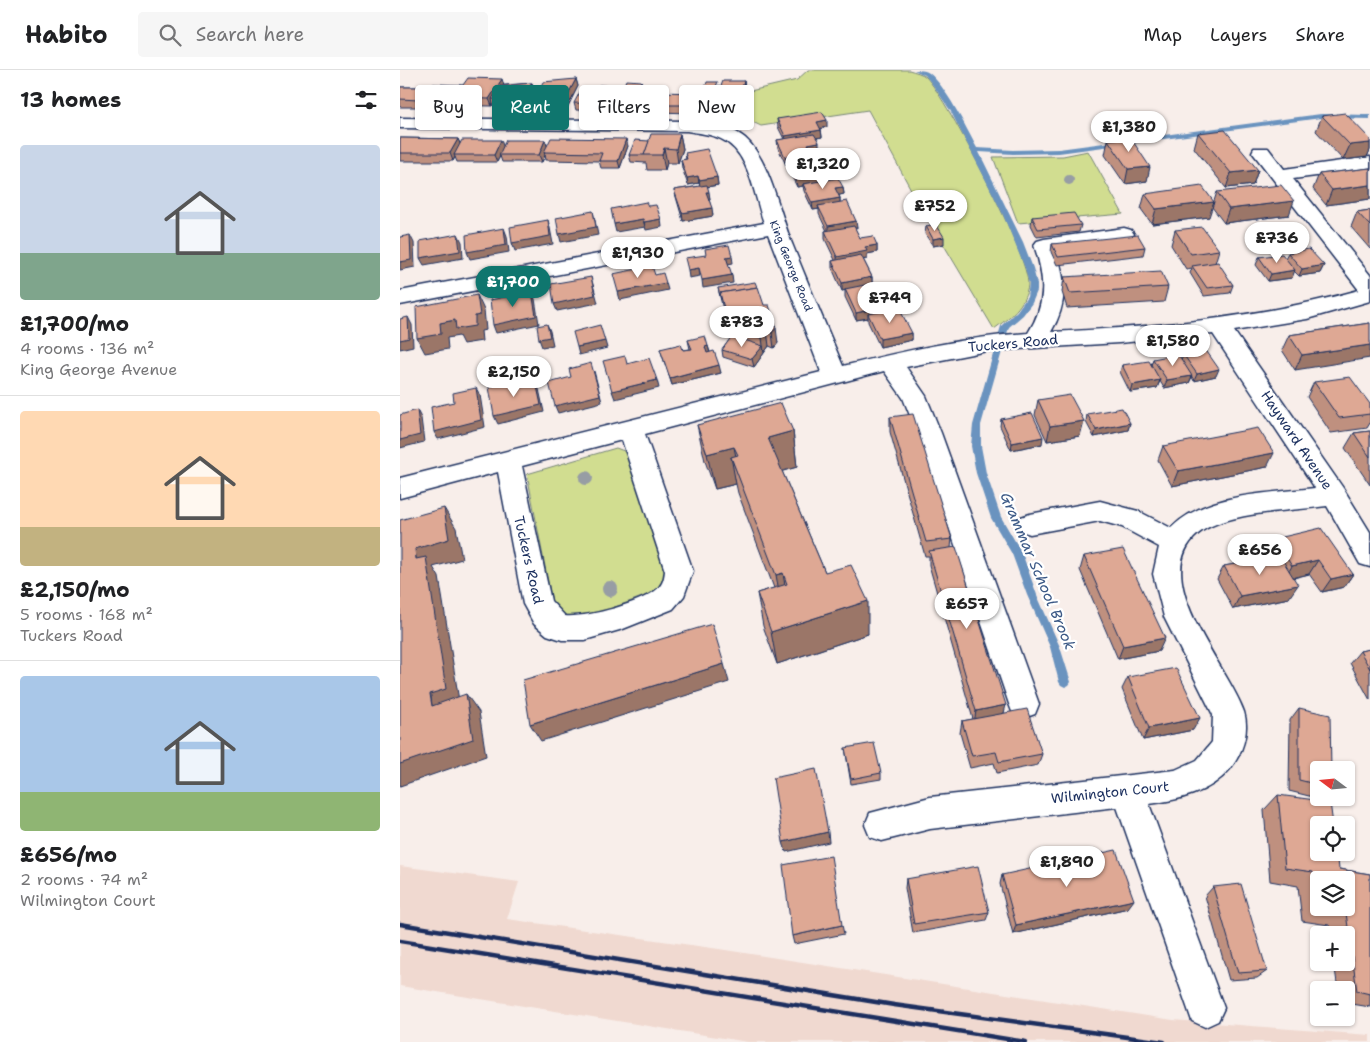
<!DOCTYPE html>
<meta charset="utf-8">
<style>
body{margin:0;font-family:"Shantell Sans",sans-serif;background:#f6f6f6;color:#202124;height:100vh;display:flex;flex-direction:column;font-size:19px;white-space:nowrap}
*{box-sizing:border-box;margin:0}
p{font-size:16px;color:#757577}
.icon{flex:none;width:28px;height:28px;fill:none;stroke:currentColor;stroke-width:2;stroke-linecap:round;stroke-linejoin:round}
.map{position:relative;flex:1;overflow:hidden}
.sheet{display:flex;flex-direction:column;background:#fff;width:400px}
.sheet>*{flex:none}
.top-card{position:absolute;left:15px;top:15px;width:475px;height:45px;display:flex;gap:10px}
.needle{width:32px;rotate:286deg}
.tools{position:absolute;left:910px;top:691px;display:grid;gap:10px}
.tools a{display:grid;place-items:center;width:45px;height:45px;border-radius:5px;background:#fff;box-shadow:0 1px 4px #0004;font-size:25px}
.price{position:absolute;translate:-50% -42px;padding:0 11px;border-radius:18px;background:#fff;color:#222;font-size:16px;line-height:32px;filter:drop-shadow(0 1px 2px #0008)}
.price::after{content:'';position:absolute;left:50%;top:30px;width:15px;height:11px;margin-left:-8px;background:inherit;clip-path:polygon(0 0,100% 0,50% 100%)}
.price.active{background:#0f766e;color:#fff}
ul{padding:0;list-style:none}
li{display:grid;align-content:center;gap:10px;height:265px;padding:0 20px}
li+li{border-top:1px solid #e0e0e0}
li span{display:grid;place-items:center;height:155px;border-radius:5px;color:#555}
li>.icon{margin-inline-start:auto}
span .icon{width:90px;height:90px;fill:#fffc;stroke-width:1}
li b{font-size:21px}
h2{display:flex;justify-content:space-between;align-items:center;height:60px;padding:0 20px;font-size:21px}
.pill{padding:0 18px;border-radius:5px;background:#fff;box-shadow:0 1px 4px #0004;font-size:18px;line-height:45px}
.pill.active{background:#0f766e;color:#fff}
header{display:flex;align-items:center;gap:30px;box-sizing:border-box;height:70px;padding:0 25px;background:#fff;border-bottom:1px solid #e0e0e0}
header strong{font-size:24px}
nav{display:flex;gap:28px;margin-inline-start:auto;font-size:18px}
.search{width:350px;height:45px;background:#f6f6f6;display:flex;align-items:center;gap:12px;box-sizing:border-box;padding:0 18px;border-radius:5px;color:#757577;font-size:19px}
main{display:flex;flex:1;min-height:0}
.map>svg:first-child{display:block}
</style>
<header>
<strong>Habito</strong>
<div class="search"><svg class="icon" aria-label="search" viewBox="0 0 24 24"><circle cx="10" cy="10" r="6"/><path d="M15 15l6 6"/></svg>Search here</div>
<nav><a>Map</a><a>Layers</a><a>Share</a></nav>
</header>
<main>
<section class="sheet">
<h2>13 homes<svg class="icon" aria-label="filters" viewBox="0 0 24 24"><path d="M4 7h16M4 17h16"/><circle cx="9" cy="7" r="2"/><circle cx="15" cy="17" r="2"/></svg></h2>
<ul>
<li><span style="background:linear-gradient(#c9d6e8 70%,#7fa58c 0)"><svg class="icon" aria-label="home" viewBox="0 0 24 24"><path d="M3 11l9-7 9 7M6 9v11h12V9"/></svg></span><div><b>£1,700/mo</b><p>4 rooms · 136 m²</p><p>King George Avenue</p></div></li>
<li><span style="background:linear-gradient(#ffd9b3 75%,#c2b280 0)"><svg class="icon" aria-label="home" viewBox="0 0 24 24"><path d="M3 11l9-7 9 7M6 9v11h12V9"/></svg></span><div><b>£2,150/mo</b><p>5 rooms · 168 m²</p><p>Tuckers Road</p></div></li>
<li><span style="background:linear-gradient(#a9c7e8 75%,#8fb573 0)"><svg class="icon" aria-label="home" viewBox="0 0 24 24"><path d="M3 11l9-7 9 7M6 9v11h12V9"/></svg></span><div><b>£656/mo</b><p>2 rooms · 74 m²</p><p>Wilmington Court</p></div></li>
</ul>
</section>
<div class="map">
<svg width="970" height="972" viewBox="0 0 970 972">
<rect width="100%" height="100%" fill="#f8eeea"/>
<filter id="ink" filterUnits="userSpaceOnUse"><feTurbulence type="fractalNoise" baseFrequency=".02" numOctaves="2"/><feDisplacementMap in="SourceGraphic" scale="10" xChannelSelector="R" yChannelSelector="G"/><feConvolveMatrix kernelMatrix="1 2 1 2 8 2 1 2 1" color-interpolation-filters="sRGB"/></filter>
<g filter="url(#ink)">
<polygon fill="#f0d9d0" points="0,796 119,812 107,849 319,879 773,950 970,965 970,972 348,972 0,916"/>
<g fill="#d1dd90" stroke="#768677">
<path d="M408 0H509C515 2 522 3 526 7 548 30 630 188 628 215 626 235 609 248 594 259L514 125 468 40 361 56 340 46 346 22 397 10Z"/>
<polygon points="688,81 723,144 618,153 593,87 663,86"/>
<polygon points="216,378 224,381 231,391 266,506 265,513 258,521 191,546 166,547 152,532 127,404"/>
</g>
<g fill="none" stroke-linecap="round" stroke-linejoin="round">
<path fill="#6b93bf" fill-rule="evenodd" d="M514 0C519 0 525 0 529 3 545 15 567 59 577 78L613 80 659 79 921 44 970 45V49L921 48 659 83 613 84 579 82 623 172 633 198 637 214V221L632 233 623 245 609 257 581 355V376L586 403 601 447 622 483 637 525 660 577 671 612 669 615 665 617 661 615 659 612 650 577 627 525 612 484 591 448 576 403 571 376 573 355 601 256 617 241 627 227 629 214 625 198 601 140 550 40 535 18 525 5Z"/>
<g stroke="#1b2f5e" stroke-width="3">
<path id="minor" d="M0 48 287 51C306 54 330 55 345 68 370 90 380 145 393 176 409 216 426 256 443 296 504 281 565 267 628 263 647 233 645 208 634 175L637 171 644 169 724 158 731 160 734 164 731 168 724 170 656 180C666 209 668 234 651 262 755 257 859 248 959 220L852 82 854 78H868L884 99 970 87V99L893 109 970 205V231L907 249 834 261 943 418 970 462V497L960 494 927 436C892 441 825 442 798 464 746 508 829 597 844 642 850 662 842 684 830 699 810 723 779 730 749 734L824 938 818 951 805 957 792 951 717 737 530 759 482 771 470 767 465 755 470 743 530 727 775 700 797 690 812 672 813 645 764 547 753 504 759 477 722 457 700 451 630 464 621 461 617 454 621 447 630 444 700 431 738 441 771 458C808 422 867 424 915 418L813 264 719 273 587 281 506 297 526 326 541 363 639 634 635 644 624 648 613 644 609 634 517 363 503 328 484 301 245 364 293 501 284 526 273 539 223 559 185 570H162L147 565 134 554 123 534 98 402 0 428V408L421 302 368 164 0 235V221L364 153C354 126 350 82 321 69 311 64 298 63 287 61L0 58ZM222 370 265 501C264 510 262 516 255 521 238 534 185 548 165 546L151 531 122 396Z"/>
</g>
<use href="#minor" fill="#fff" fill-rule="evenodd"/>
<g stroke="#1b2f5e" stroke-width="4.5">
<polyline points="0,854 494,935 764,972"/>
<polyline points="0,871 626,972"/>
</g>
</g>
<g fill="#979da4">
<circle cx="669" cy="110" r="5"/>
<circle cx="186" cy="408" r="7"/>
<circle cx="210" cy="519" r="8"/>
</g>
<g fill="#bf907f" stroke="#1b2f5e">
<polygon points="176,9 178,16 167,38 136,37 134,30"/>
<polygon points="241,11 243,18 242,21 254,29 249,42 218,41 216,34"/>
<polygon points="344,11 345,18 340,37 303,36 302,29 318,16 321,16"/>
<polygon points="132,13 134,21 125,37 94,36 93,34 92,36 27,35 25,31 21,37 0,37 0,17 27,17 28,21"/>
<polygon points="214,16 216,23 208,41 176,40 174,33 196,20"/>
<polygon points="293,23 294,30 290,43 258,42 257,35"/>
<polygon points="922,46 970,69 970,80 967,87 943,90 916,61"/>
<polygon points="377,49 427,57 421,58 422,67 416,68 419,80 411,81 412,87 423,110 443,117 444,124 439,125 440,128 440,132 457,158 455,159 460,168 477,175 477,182 467,184 467,189 463,189 472,207 472,213 487,240 512,263 512,270 480,277 468,252 468,248 456,250 445,227 445,220 442,221 432,198 432,191 435,190 425,169 425,161 427,161 419,144 419,139 413,140 404,121 403,116 397,117 388,99 388,94 386,95 378,78 377,70 384,69 378,57"/>
<polygon points="798,63 858,100 853,115 826,118 794,78"/>
<polygon points="280,64 283,79 278,93 267,93 265,100 247,100 246,93 231,92 229,85 249,71"/>
<polygon points="0,68 58,69 60,74 103,76 145,70 147,76 228,76 220,98 201,98 199,91 146,90 145,85 142,92 102,92 100,86 97,92 57,92 55,87 53,91 0,91"/>
<polygon points="708,70 747,111 725,114 705,85"/>
<polygon points="285,83 317,107 318,115 307,117 310,129 309,129 313,146 283,151 274,120 300,116 299,113 288,115 282,98 281,90 286,89"/>
<polygon points="970,98 970,129 926,135 913,119 919,104"/>
<polygon points="817,122 889,145 824,153 812,137"/>
<polygon points="745,124 809,147 752,154 741,139"/>
<polygon points="970,140 970,179 951,157 957,142"/>
<polygon points="632,147 681,155 679,162 637,167 631,155"/>
<polygon points="526,156 544,174 533,176 525,164"/>
<polygon points="775,160 819,180 815,193 833,215 830,223 804,226 790,203 792,198 786,199 771,175"/>
<polygon points="652,174 745,177 743,185 657,195 651,182"/>
<polygon points="888,183 924,195 920,203 899,206 894,201 892,208 868,211 856,195 859,187 885,188"/>
<polygon points="664,207 768,217 764,232 667,238 662,222"/>
<polygon points="318,218 364,235 378,273 374,278 369,276 354,297 323,287 322,280 332,266 331,259 334,256 327,257"/>
<polygon points="970,253 895,300 882,280 889,265"/>
<polygon points="288,270 308,276 310,282 321,303 272,315 260,279 283,280 290,279"/>
<polygon points="783,284 816,306 794,311 792,307 789,313 764,318 760,311 757,318 730,322 720,302 722,295 751,295 753,289 781,290"/>
<polygon points="914,312 970,334 970,353 967,358 931,363 907,327"/>
<polygon points="638,330 680,366 647,371 635,345"/>
<polygon points="687,344 730,353 728,360 694,367 686,352"/>
<polygon points="490,347 552,469 551,478 604,643 642,684 638,695 597,703 594,693 570,698 560,663 562,651 573,649 529,495 529,486 525,486 490,362"/>
<polygon points="601,349 642,374 611,380 600,356"/>
<polygon points="297,355 393,361 397,397 382,401 425,502 468,564 377,594 363,556 357,523 374,518 338,423 336,414 315,419 305,391"/>
<polygon points="970,361 970,415 945,378 954,363"/>
<polygon points="763,376 867,397 772,416 758,390"/>
<polygon points="874,469 953,504 944,517 922,522 909,504 893,508 889,528 833,539 817,509 824,496 870,488 866,483"/>
<polygon points="684,486 759,581 718,589 680,500"/>
<polygon points="970,579 970,630 950,593 960,581"/>
<polygon points="728,607 793,660 743,670 722,619"/>
<polygon points="899,638 919,700 919,728 923,728 921,729 889,721 890,650"/>
<polygon points="445,678 481,703 481,709 451,714"/>
<polygon points="878,725 939,799 970,804 970,937 946,933 946,920 938,920 934,892 946,892 946,865 930,865 929,855 902,851 898,816 870,811 864,740"/>
<polygon points="602,805 728,838 613,864 600,814"/>
<polygon points="506,809 589,842 586,850 513,863 505,818"/>
<polygon points="813,817 867,901 857,908 829,910 805,826"/>
<polygon points="442,855 444,864 394,874 392,866"/>
</g>
<g fill="#9b7668" stroke="#1b2f5e">
<polygon points="102,9 104,16 92,29 93,34 92,36 89,29"/>
<polygon points="176,9 178,16 167,38 165,30"/>
<polygon points="241,11 243,18 239,28 237,21"/>
<polygon points="344,11 345,18 340,37 339,29"/>
<polygon points="132,13 134,21 125,37 123,30"/>
<polygon points="214,16 216,23 208,41 206,34"/>
<polygon points="27,17 29,24 24,27 25,31 21,37 18,30"/>
<polygon points="253,21 254,29 249,42 247,34"/>
<polygon points="293,23 294,30 290,43 289,35"/>
<polygon points="427,50 427,57 418,59 417,52"/>
<polygon points="421,60 422,67 386,73 385,66"/>
<polygon points="280,64 283,79 278,93 276,79"/>
<polygon points="58,69 61,76 54,85 55,87 53,91 50,83"/>
<polygon points="226,69 228,76 220,98 218,91"/>
<polygon points="101,70 104,78 99,85 100,86 97,92 94,85"/>
<polygon points="145,70 148,78 144,82 145,85 142,92 139,85"/>
<polygon points="419,72 419,80 408,82 408,74"/>
<polygon points="970,73 970,80 967,87 943,90 950,75"/>
<polygon points="264,78 267,93 265,100 262,85"/>
<polygon points="412,83 412,90 387,92 388,94 386,95 385,87"/>
<polygon points="750,97 747,111 725,114 728,99"/>
<polygon points="858,100 853,115 826,118 831,103"/>
<polygon points="423,105 423,112 403,114 403,116 397,117 396,109"/>
<polygon points="298,106 299,113 288,115 287,108"/>
<polygon points="317,107 318,115 300,118 299,110"/>
<polygon points="970,115 970,129 926,135 932,120"/>
<polygon points="443,117 444,124 436,126 435,118"/>
<polygon points="306,122 309,122 310,129 308,130"/>
<polygon points="440,128 440,135 418,136 419,139 413,140 412,133"/>
<polygon points="894,131 889,145 824,153 829,139"/>
<polygon points="814,132 809,147 752,154 756,139"/>
<polygon points="312,138 313,146 283,151 282,143"/>
<polygon points="193,141 198,165 161,172 159,164"/>
<polygon points="243,149 245,157 216,162 214,154"/>
<polygon points="261,149 262,157 246,160 244,152"/>
<polygon points="148,150 150,158 153,174 115,181 112,173"/>
<polygon points="456,151 457,158 428,164 428,156"/>
<polygon points="104,158 107,166 109,182 70,189 67,182"/>
<polygon points="58,164 62,172 63,188 24,195 20,188"/>
<polygon points="10,165 14,173 15,197 0,200 0,192"/>
<polygon points="544,167 544,174 533,176 533,169"/>
<polygon points="477,175 477,182 467,184 467,189 437,194 437,187 465,177"/>
<polygon points="332,186 333,193 328,194 326,187"/>
<polygon points="924,195 920,203 899,206 902,199"/>
<polygon points="299,198 300,206 289,208 288,200"/>
<polygon points="895,200 892,208 868,211 871,204"/>
<polygon points="332,205 333,213 303,218 302,210"/>
<polygon points="191,207 198,233 157,241 154,234"/>
<polygon points="472,207 472,215 442,221 442,213"/>
<polygon points="266,213 268,220 220,230 218,222"/>
<polygon points="132,222 135,229 139,254 96,263 93,255"/>
<polygon points="77,225 84,240 86,260 81,261 82,271 63,274 59,266 47,268 48,279 25,283 17,268 40,253 75,246"/>
<polygon points="487,236 487,244 468,244 468,248 456,250 456,243"/>
<polygon points="340,240 342,254 327,257 325,242"/>
<polygon points="8,247 12,255 13,276 0,279 0,270"/>
<polygon points="147,254 150,261 153,275 142,277 139,269"/>
<polygon points="376,258 378,273 374,278 372,263"/>
<polygon points="367,261 369,276 364,283 362,268"/>
<polygon points="512,263 512,270 480,277 480,269"/>
<polygon points="205,271 207,278 179,285 177,277"/>
<polygon points="970,275 970,288 895,300 902,285"/>
<polygon points="308,276 310,284 307,285 305,277"/>
<polygon points="363,276 364,283 354,297 352,289"/>
<polygon points="319,295 321,303 272,315 270,308"/>
<polygon points="819,299 816,306 794,311 797,304"/>
<polygon points="194,301 202,332 158,343 155,336"/>
<polygon points="792,306 789,313 764,318 767,310"/>
<polygon points="257,310 259,318 215,329 212,321"/>
<polygon points="760,310 757,318 730,322 732,315"/>
<polygon points="136,312 139,319 144,342 98,354 94,346"/>
<polygon points="76,318 80,325 85,357 38,369 34,362"/>
<polygon points="17,340 21,348 24,372 0,378 0,370"/>
<polygon points="684,351 680,366 647,371 650,356"/>
<polygon points="730,353 728,360 694,367 696,360"/>
<polygon points="393,361 397,397 373,404 368,368"/>
<polygon points="643,367 642,374 611,380 612,373"/>
<polygon points="334,377 341,412 331,387 336,414 315,419 307,384"/>
<polygon points="874,383 867,397 772,416 778,401"/>
<polygon points="44,438 56,458 62,489 33,497 39,507 60,637 32,636 15,479"/>
<polygon points="918,490 909,504 884,510 892,496"/>
<polygon points="383,503 388,536 382,538 376,505"/>
<polygon points="953,504 944,517 922,522 931,509"/>
<polygon points="898,515 889,528 833,539 840,526"/>
<polygon points="468,531 468,564 377,594 371,562"/>
<polygon points="765,568 759,581 718,589 723,576"/>
<polygon points="324,594 329,612 141,671 130,654"/>
<polygon points="66,624 79,642 86,686 0,716 0,694"/>
<polygon points="606,635 603,647 574,653 576,641"/>
<polygon points="800,648 793,660 743,670 749,658"/>
<polygon points="428,762 429,772 386,782 383,772"/>
<polygon points="734,830 728,838 613,864 616,855"/>
</g>
<g fill="#dea894" stroke="#1b2f5e" fill-rule="evenodd">
<polygon points="68,8 102,9 89,29 24,27 33,14 63,15"/>
<polygon points="176,9 165,30 134,30 143,12"/>
<polygon points="226,10 241,11 237,21 253,21 247,34 216,34"/>
<polygon points="323,11 344,11 339,29 302,29 307,12 318,12 316,16 321,16"/>
<polygon points="132,13 123,30 92,29 100,16"/>
<polygon points="199,15 214,16 206,34 174,33 181,20 196,20"/>
<polygon points="0,17 27,17 18,30 0,29"/>
<polygon points="262,22 293,23 289,35 257,35"/>
<polygon points="422,42 427,50 417,52 421,60 385,66 377,49"/>
<polygon points="945,43 970,69 970,73 950,75 922,46"/>
<polygon points="825,60 858,100 831,103 798,63"/>
<polygon points="251,64 280,64 276,79 264,78 262,85 244,85"/>
<polygon points="414,64 419,72 408,74 412,83 385,87 377,70"/>
<polygon points="730,67 750,97 728,99 708,70"/>
<polygon points="0,68 58,69 50,83 0,83"/>
<polygon points="151,68 226,69 218,91 199,91 202,83 144,82"/>
<polygon points="62,70 101,70 94,85 54,85"/>
<polygon points="106,70 145,70 139,85 99,85"/>
<polygon points="235,70 249,71 244,85 229,85"/>
<polygon points="307,79 317,107 299,110 298,106 287,108 281,90 287,89 285,83"/>
<polygon points="414,87 423,105 396,109 387,92"/>
<polygon points="970,98 970,115 932,120 919,104"/>
<polygon points="438,108 443,117 435,118 440,128 412,133 403,114"/>
<polygon points="307,115 309,122 306,122 312,138 282,143 274,120"/>
<polygon points="881,115 894,131 829,139 817,122"/>
<polygon points="802,116 814,132 756,139 745,124"/>
<polygon points="447,131 456,151 428,156 418,136"/>
<polygon points="246,132 248,136 256,135 261,149 244,152 243,149 214,154 211,139"/>
<polygon points="970,140 970,156 957,142"/>
<polygon points="193,141 196,157 159,164 156,148"/>
<polygon points="674,143 681,155 638,159 632,147"/>
<polygon points="148,150 150,166 112,173 110,157"/>
<polygon points="536,154 544,167 533,169 526,156"/>
<polygon points="454,156 460,168 473,166 477,175 465,177 467,181 437,187 425,161"/>
<polygon points="802,157 819,180 791,184 775,160"/>
<polygon points="104,158 106,175 67,182 66,165"/>
<polygon points="58,164 60,181 20,188 20,171"/>
<polygon points="10,165 11,190 0,192 0,167"/>
<polygon points="738,165 745,177 658,187 652,174"/>
<polygon points="329,175 332,186 326,187 332,205 302,210 299,198 288,200 285,188 306,185 305,179"/>
<polygon points="909,179 924,195 902,199 888,183"/>
<polygon points="882,184 895,200 871,204 859,187"/>
<polygon points="461,185 472,207 442,213 432,191"/>
<polygon points="818,192 833,215 807,218 792,196"/>
<polygon points="252,196 255,205 263,203 266,213 218,222 213,204"/>
<polygon points="761,201 768,217 670,223 664,207"/>
<polygon points="191,207 195,225 154,234 151,214"/>
<polygon points="355,212 357,217 320,223 321,230 318,218"/>
<polygon points="475,213 487,236 456,243 445,219"/>
<polygon points="358,217 364,235 369,235 376,258 372,263 367,261 362,268 331,259 342,246 340,240 325,242 320,223"/>
<polygon points="132,222 136,246 93,255 90,230"/>
<polygon points="77,225 80,245 75,246 75,256 56,259 55,250 40,253 41,264 17,268 16,237"/>
<polygon points="499,238 512,263 480,269 468,244"/>
<polygon points="8,247 9,268 0,270 0,249"/>
<polygon points="970,253 970,275 902,285 889,265"/>
<polygon points="147,254 150,267 139,269 137,256"/>
<polygon points="200,255 205,271 177,277 173,262"/>
<polygon points="305,266 308,276 305,277 307,283 314,281 319,295 270,308 260,279 281,274 283,280 292,279 288,270"/>
<polygon points="332,266 363,276 352,289 322,280"/>
<polygon points="805,279 819,299 797,304 783,284"/>
<polygon points="778,284 792,306 767,310 753,289"/>
<polygon points="225,286 227,294 249,288 257,310 212,321 203,291"/>
<polygon points="749,291 760,310 732,315 722,295"/>
<polygon points="191,293 200,325 155,336 149,313 171,307 169,299"/>
<polygon points="950,307 970,334 970,344 939,348 914,312"/>
<polygon points="112,311 112,317 136,312 141,335 94,346 89,317"/>
<polygon points="76,318 81,350 34,362 31,337 54,332 53,323"/>
<polygon points="670,325 684,351 650,356 638,330"/>
<polygon points="381,333 393,361 368,368 425,502 451,495 468,531 371,562 357,523 387,514 383,503 376,505 331,387 338,385 334,377 307,384 297,355"/>
<polygon points="722,338 730,353 696,360 687,344"/>
<polygon points="17,340 20,365 0,370 0,345"/>
<polygon points="632,343 643,367 612,373 601,349"/>
<polygon points="513,344 552,469 526,472 490,347"/>
<polygon points="858,358 874,383 778,401 763,376"/>
<polygon points="970,361 970,387 954,363"/>
<polygon points="44,438 49,469 15,479 16,489 26,487 46,619 30,624 32,636 66,624 73,669 0,694 0,450"/>
<polygon points="921,458 953,504 931,509 918,490 892,496 874,469"/>
<polygon points="556,477 606,635 576,641 529,481"/>
<polygon points="723,479 765,568 723,576 684,486"/>
<polygon points="880,486 898,515 840,526 824,496"/>
<polygon points="312,554 324,594 130,654 123,610"/>
<polygon points="970,579 970,599 960,581"/>
<polygon points="776,598 800,648 749,658 728,607"/>
<polygon points="899,638 930,645 931,700 919,700 919,715 899,710"/>
<polygon points="627,639 642,684 599,692 596,682 572,686 562,651"/>
<polygon points="474,673 481,703 451,709 445,678"/>
<polygon points="416,699 428,762 383,772 373,708"/>
<path d="M878 725 930 732 933 755H919V782H937L939 799 970 804V924L957 921 946 843 917 838 913 802 885 798ZM919 810H946V838H919Z"/>
<polygon points="716,780 734,830 616,855 602,805"/>
<polygon points="431,786 442,855 392,866 383,795"/>
<polygon points="578,796 589,842 514,854 506,809"/>
<polygon points="841,814 867,901 838,903 813,817"/>
</g>
</g>
<g text-anchor="middle" dominant-baseline="central" stroke-width="4.5" stroke-linejoin="round" paint-order="stroke">
<g font-size="11" fill="#1b2f5e" stroke="#fff">
<text transform="translate(391 196) rotate(68)">King George Road</text>
</g>
<g font-size="14" fill="#1b2f5e" stroke="#fff">
<text transform="translate(613 273) rotate(-5)">Tuckers Road</text>
<text transform="translate(897 370) rotate(56)">Hayward Avenue</text>
<text transform="translate(129 490) rotate(77)">Tuckers Road</text>
<text transform="translate(710 722) rotate(-6)">Wilmington Court</text>
</g>
<g font-size="15" font-style="italic" fill="#3c5986" stroke="#fff">
<text transform="translate(638 501) rotate(67)">Grammar School Brook</text>
</g>
</g>
</svg>
<div class="tools">
<a><svg class="needle" viewBox="-14 -14 28 28"><path d="M0-13l5 13h-10z" fill="#e53935"/><path d="M0 13l5-13h-10z" fill="#757577"/></svg></a>
<a><svg class="icon" aria-label="locate" viewBox="0 0 24 24"><circle cx="12" cy="12" r="6"/><path d="M12 2v4M12 18v4M2 12h4M18 12h4"/></svg></a>
<a><svg class="icon" aria-label="layers" viewBox="0 0 24 24"><path d="M12 4l9 5-9 5-9-5zM3 14l9 5 9-5"/></svg></a>
<a>+</a>
<a>−</a>
</div>
<b class="price" style="left:729px;top:83px">£1,380</b>
<b class="price" style="left:423px;top:120px">£1,320</b>
<b class="price" style="left:535px;top:162px">£752</b>
<b class="price" style="left:877px;top:194px">£736</b>
<b class="price" style="left:238px;top:209px">£1,930</b>
<b class="price active" style="left:113px;top:238px">£1,700</b>
<b class="price" style="left:490px;top:254px">£749</b>
<b class="price" style="left:342px;top:278px">£783</b>
<b class="price" style="left:773px;top:297px">£1,580</b>
<b class="price" style="left:114px;top:328px">£2,150</b>
<b class="price" style="left:860px;top:506px">£656</b>
<b class="price" style="left:567px;top:560px">£657</b>
<b class="price" style="left:667px;top:818px">£1,890</b>
<div class="top-card">
<a class="pill">Buy</a>
<a class="pill active">Rent</a>
<a class="pill">Filters</a>
<a class="pill">New</a>
</div>
</div>
</main>
